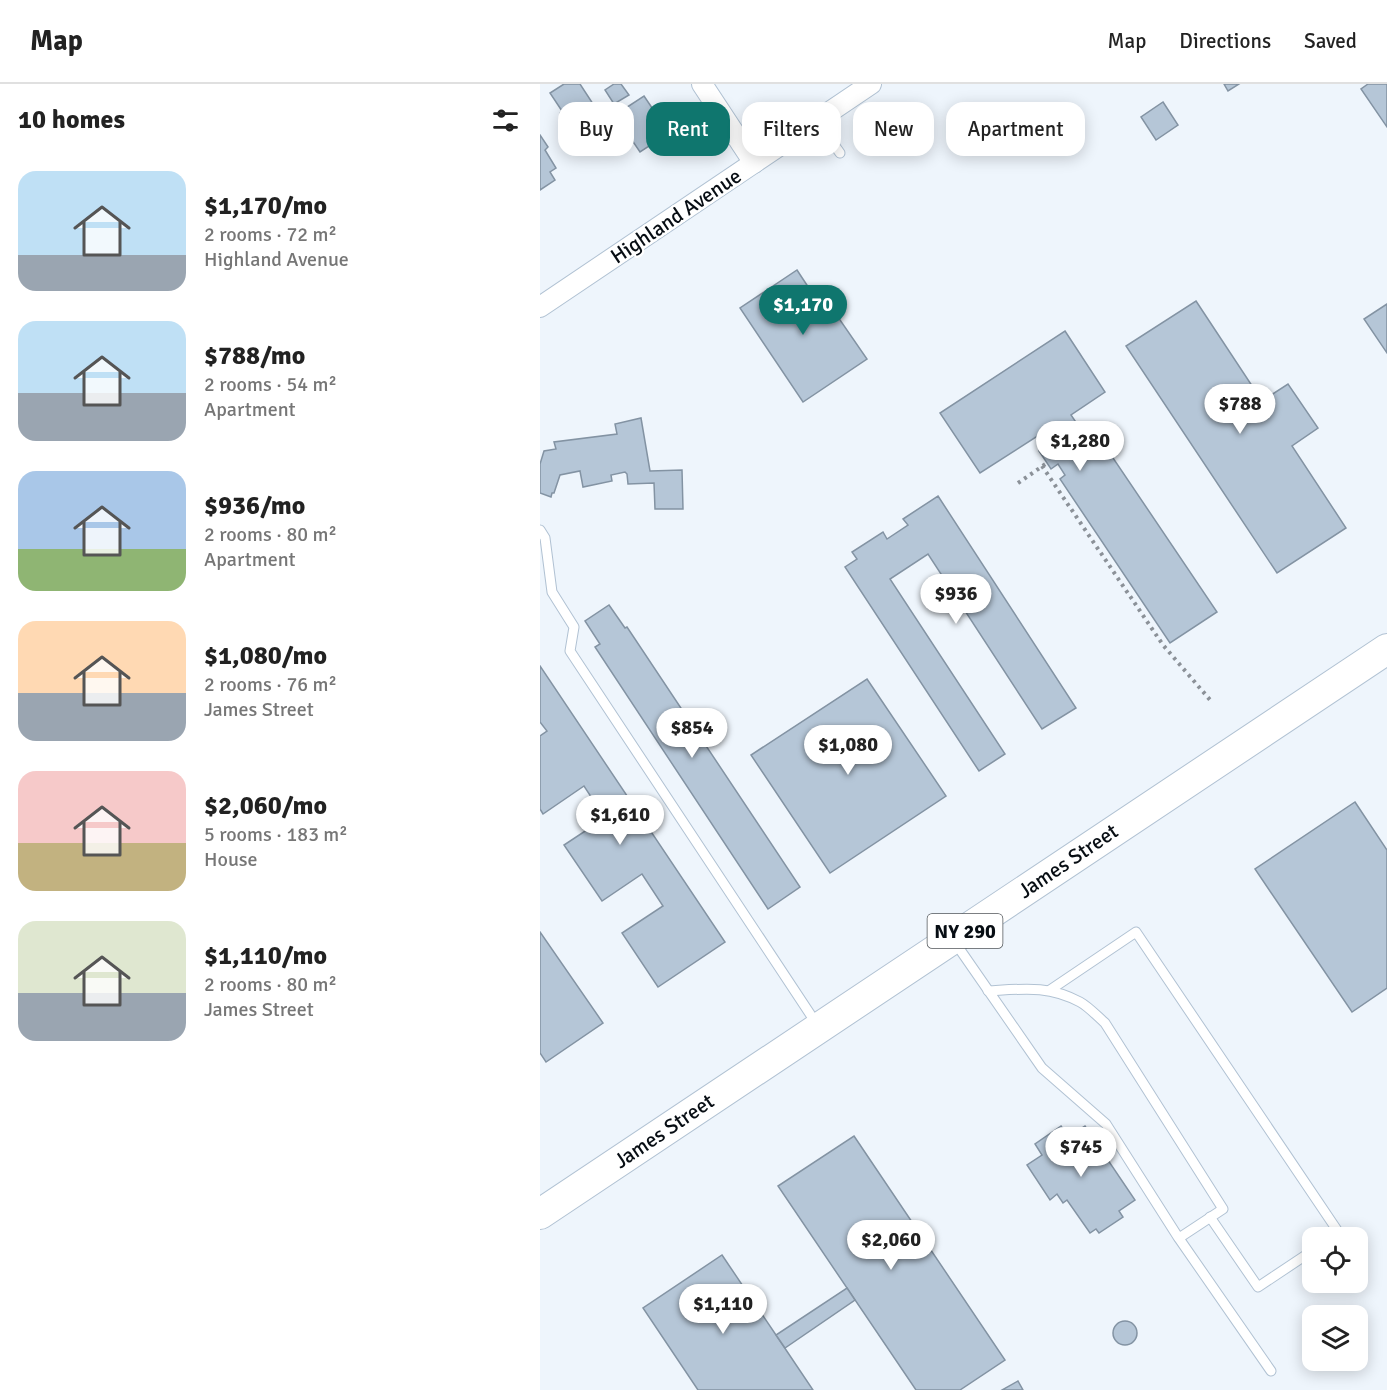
<!DOCTYPE html>
<meta charset="utf-8">
<style>
body{margin:0;font-family:Signika,sans-serif;background:#f2f2f2;color:#222;height:100vh;display:flex;flex-direction:column;font-size:22px;white-space:nowrap}
*{box-sizing:border-box;margin:0}
p{font-size:20px;color:#767676}
.icon{flex:none;width:33px;height:33px;fill:none;stroke:currentColor;stroke-width:2;stroke-linecap:round;stroke-linejoin:round}
.map{position:relative;flex:1;overflow:hidden}
.side{display:flex;flex-direction:column;background:#fff;width:540px}
.side>*{flex:none}
.hud{position:absolute;left:18px;top:18px;width:570px;height:54px;display:flex;gap:12px}
.buttons{position:absolute;left:762px;top:1143px;display:grid;gap:12px}
.buttons a{display:grid;place-items:center;width:66px;height:66px;border-radius:12px;background:#fff;box-shadow:0 3px 15px #0003;font-size:30px}
.price{position:absolute;translate:-50% -51px;padding:0 14px;border-radius:21px;background:#fff;color:#222;font-size:20px;line-height:39px;filter:drop-shadow(0 2px 3px #0008)}
.price::after{content:'';position:absolute;left:50%;top:36px;width:18px;height:14px;margin-left:-9px;background:inherit;clip-path:polygon(0 0,100% 0,50% 100%)}
.price.active{background:#0f766e;color:#fff}
ul{padding:0;list-style:none}
li{display:flex;align-items:center;gap:18px;height:150px;padding:0 18px}
li span{display:grid;place-items:center;flex:none;width:168px;height:120px;border-radius:18px;color:#555}
li>.icon{margin-inline-start:auto}
span .icon{width:72px;height:72px;fill:#fffc;stroke-width:1}
li b{font-size:26px}
h2{display:flex;justify-content:space-between;align-items:center;height:72px;padding:0 18px;font-size:26px}
.chip{padding:0 21px;border-radius:18px;background:#fff;box-shadow:0 3px 15px #0003;font-size:21px;line-height:54px}
.chip.active{background:#0f766e;color:#fff}
header{display:flex;align-items:center;gap:36px;box-sizing:border-box;height:84px;padding:0 30px;background:#fff;border-bottom:2px solid #e0e0e0}
header strong{font-size:28px}
nav{display:flex;gap:33px;margin-inline-start:auto;font-size:21px}
main{display:flex;flex:1;min-height:0}
.map>svg:first-child{display:block}
</style>
<header>
<strong>Map</strong>
<nav><a>Map</a><a>Directions</a><a>Saved</a></nav>
</header>
<main>
<section class="side">
<h2>10 homes<svg class="icon" aria-label="filters" viewBox="0 0 24 24"><path d="M4 7h16M4 17h16"/><circle cx="9" cy="7" r="2"/><circle cx="15" cy="17" r="2"/></svg></h2>
<ul>
<li><span style="background:linear-gradient(#bfe0f5 70%,#9aa5b1 0)"><svg class="icon" aria-label="home" viewBox="0 0 24 24"><path d="M3 11l9-7 9 7M6 9v11h12V9"/></svg></span><div><b>$1,170/mo</b><p>2 rooms · 72 m²</p><p>Highland Avenue</p></div></li>
<li><span style="background:linear-gradient(#bfe0f5 60%,#9aa5b1 0)"><svg class="icon" aria-label="home" viewBox="0 0 24 24"><path d="M3 11l9-7 9 7M6 9v11h12V9"/></svg></span><div><b>$788/mo</b><p>2 rooms · 54 m²</p><p>Apartment</p></div></li>
<li><span style="background:linear-gradient(#a9c7e8 65%,#8fb573 0)"><svg class="icon" aria-label="home" viewBox="0 0 24 24"><path d="M3 11l9-7 9 7M6 9v11h12V9"/></svg></span><div><b>$936/mo</b><p>2 rooms · 80 m²</p><p>Apartment</p></div></li>
<li><span style="background:linear-gradient(#ffd9b3 60%,#9aa5b1 0)"><svg class="icon" aria-label="home" viewBox="0 0 24 24"><path d="M3 11l9-7 9 7M6 9v11h12V9"/></svg></span><div><b>$1,080/mo</b><p>2 rooms · 76 m²</p><p>James Street</p></div></li>
<li><span style="background:linear-gradient(#f6c9c9 60%,#c2b280 0)"><svg class="icon" aria-label="home" viewBox="0 0 24 24"><path d="M3 11l9-7 9 7M6 9v11h12V9"/></svg></span><div><b>$2,060/mo</b><p>5 rooms · 183 m²</p><p>House</p></div></li>
<li><span style="background:linear-gradient(#dfe7d0 60%,#9aa5b1 0)"><svg class="icon" aria-label="home" viewBox="0 0 24 24"><path d="M3 11l9-7 9 7M6 9v11h12V9"/></svg></span><div><b>$1,110/mo</b><p>2 rooms · 80 m²</p><p>James Street</p></div></li>
</ul>
</section>
<div class="map">
<svg width="847" height="1306" viewBox="0 0 847 1306">
<rect width="100%" height="100%" fill="#eef5fc"/>
<g fill="#b5c6d7" stroke="#8393a3" stroke-width="1.5">
<polygon points="24,0 40,0 72,49 69,51 73,56 52,70 48,63 44,65 20,29 22,27 10,9"/>
<polygon points="74,0 81,0 89,11 74,20 65,6"/>
<polygon points="684,0 699,0 688,7"/>
<polygon points="828,0 847,0 847,43 821,5"/>
<polygon points="104,12 129,49 100,68 75,31"/>
<polygon points="623,18 638,41 616,56 601,33"/>
<polygon points="0,51 8,63 5,66 16,84 10,88 15,96 0,106"/>
<polygon points="257,186 282,224 289,220 327,275 263,318 200,224"/>
<polygon points="656,217 722,317 748,300 778,344 752,362 806,444 737,489 586,262"/>
<polygon points="847,220 847,269 824,235"/>
<polygon points="525,247 565,308 531,331 558,371 567,365 677,528 630,559 520,395 525,391 518,380 511,385 499,367 507,362 499,351 440,389 400,329"/>
<polygon points="101,334 110,387 142,386 143,425 115,425 114,399 88,400 87,390 85,388 71,391 72,397 43,403 40,387 20,391 14,409 12,409 11,413 0,409 0,380 4,367 16,365 14,358 77,350 75,340"/>
<polygon points="398,412 536,624 502,645 388,470 350,495 465,670 439,687 305,483 317,475 312,468 343,448 347,455 368,441 363,435"/>
<polygon points="69,521 85,544 87,543 260,803 228,825 55,563 60,560 45,537"/>
<polygon points="0,582 185,858 118,903 82,849 123,822 102,790 62,817 24,761 65,734 44,702 3,730 0,725 0,652 7,647 0,638"/>
<polygon points="327,595 406,712 290,789 211,671"/>
<polygon points="815,718 847,766 847,904 812,928 715,785"/>
<polygon points="0,848 63,939 6,978 0,969"/>
<polygon points="521,1042 528,1053 545,1042 595,1116 579,1127 583,1133 559,1149 556,1145 550,1149 527,1116 523,1119 517,1110 510,1116 487,1081 502,1071 495,1060"/>
<polygon points="314,1052 465,1276 420,1306 376,1306 238,1102"/>
<polygon points="182,1171 236,1251 273,1306 158,1306 103,1224"/>
<polygon points="307,1204 315,1216 245,1264 236,1251"/>
<circle cx="585" cy="1249" r="12"/>
<polygon points="478,1297 483,1306 462,1306"/>
</g>
<g fill="none" stroke-linecap="round" stroke-linejoin="round">
<g stroke="#b1c2d3" stroke-width="11">
<g id="service">
<polyline points="277,37 300,69"/>
<polyline points="0,446 5,454 12,508 34,543 30,567 278,942"/>
<polyline points="414,857 502,984 566,1040 638,1153 731,1287"/>
<polyline points="510,906 596,848 799,1149 792,1154"/>
<path d="M448 907C483 905 508 901 540 918 549 923 557 932 565 939L683 1125 639 1154"/>
<polyline points="670,1133 718,1203 772,1167"/>
</g>
</g>
<g stroke="#b1c2d3" stroke-width="22">
<g id="minor">
<polyline points="162,0 214,79"/>
<polyline points="0,223 331,0"/>
</g>
</g>
<g stroke="#b1c2d3" stroke-width="32">
<polyline id="primary" points="0,1130 847,565"/>
</g>
<g stroke="#8b9198" stroke-width="4" stroke-dasharray="3 4.5" stroke-linecap="butt">
<polyline points="502,382 623,561 671,617"/>
<polyline points="478,399 507,379"/>
</g>
<use href="#service" stroke="#fff" stroke-width="9"/>
<use href="#minor" stroke="#fff" stroke-width="20"/>
<use href="#primary" stroke="#fff" stroke-width="30"/>
</g>
<g text-anchor="middle" dominant-baseline="central" stroke-width="4.5" stroke-linejoin="round" paint-order="stroke">
<rect fill="#fff" stroke="#51565a" stroke-width="1.5" x="387.5" y="830" width="75" height="34" rx="4.5"/>
<g font-size="20" font-weight="bold" fill="#070d13">
<text x="425" y="847">NY 290</text>
</g>
<g font-size="21" fill="#070d13" stroke="#fff">
<text transform="translate(136 132) rotate(-34)">Highland Avenue</text>
<text transform="translate(528 777) rotate(-34)">James Street</text>
<text transform="translate(124 1047) rotate(-34)">James Street</text>
</g>
</g>
</svg>
<div class="buttons">
<a><svg class="icon" aria-label="locate" viewBox="0 0 24 24"><circle cx="12" cy="12" r="6"/><path d="M12 2v4M12 18v4M2 12h4M18 12h4"/></svg></a>
<a><svg class="icon" aria-label="layers" viewBox="0 0 24 24"><path d="M12 4l9 5-9 5-9-5zM3 14l9 5 9-5"/></svg></a>
</div>
<b class="price active" style="left:263px;top:252px">$1,170</b>
<b class="price" style="left:700px;top:351px">$788</b>
<b class="price" style="left:540px;top:388px">$1,280</b>
<b class="price" style="left:416px;top:541px">$936</b>
<b class="price" style="left:152px;top:675px">$854</b>
<b class="price" style="left:308px;top:692px">$1,080</b>
<b class="price" style="left:80px;top:762px">$1,610</b>
<b class="price" style="left:541px;top:1094px">$745</b>
<b class="price" style="left:351px;top:1187px">$2,060</b>
<b class="price" style="left:183px;top:1251px">$1,110</b>
<div class="hud">
<a class="chip">Buy</a>
<a class="chip active">Rent</a>
<a class="chip">Filters</a>
<a class="chip">New</a>
<a class="chip">Apartment</a>
</div>
</div>
</main>
